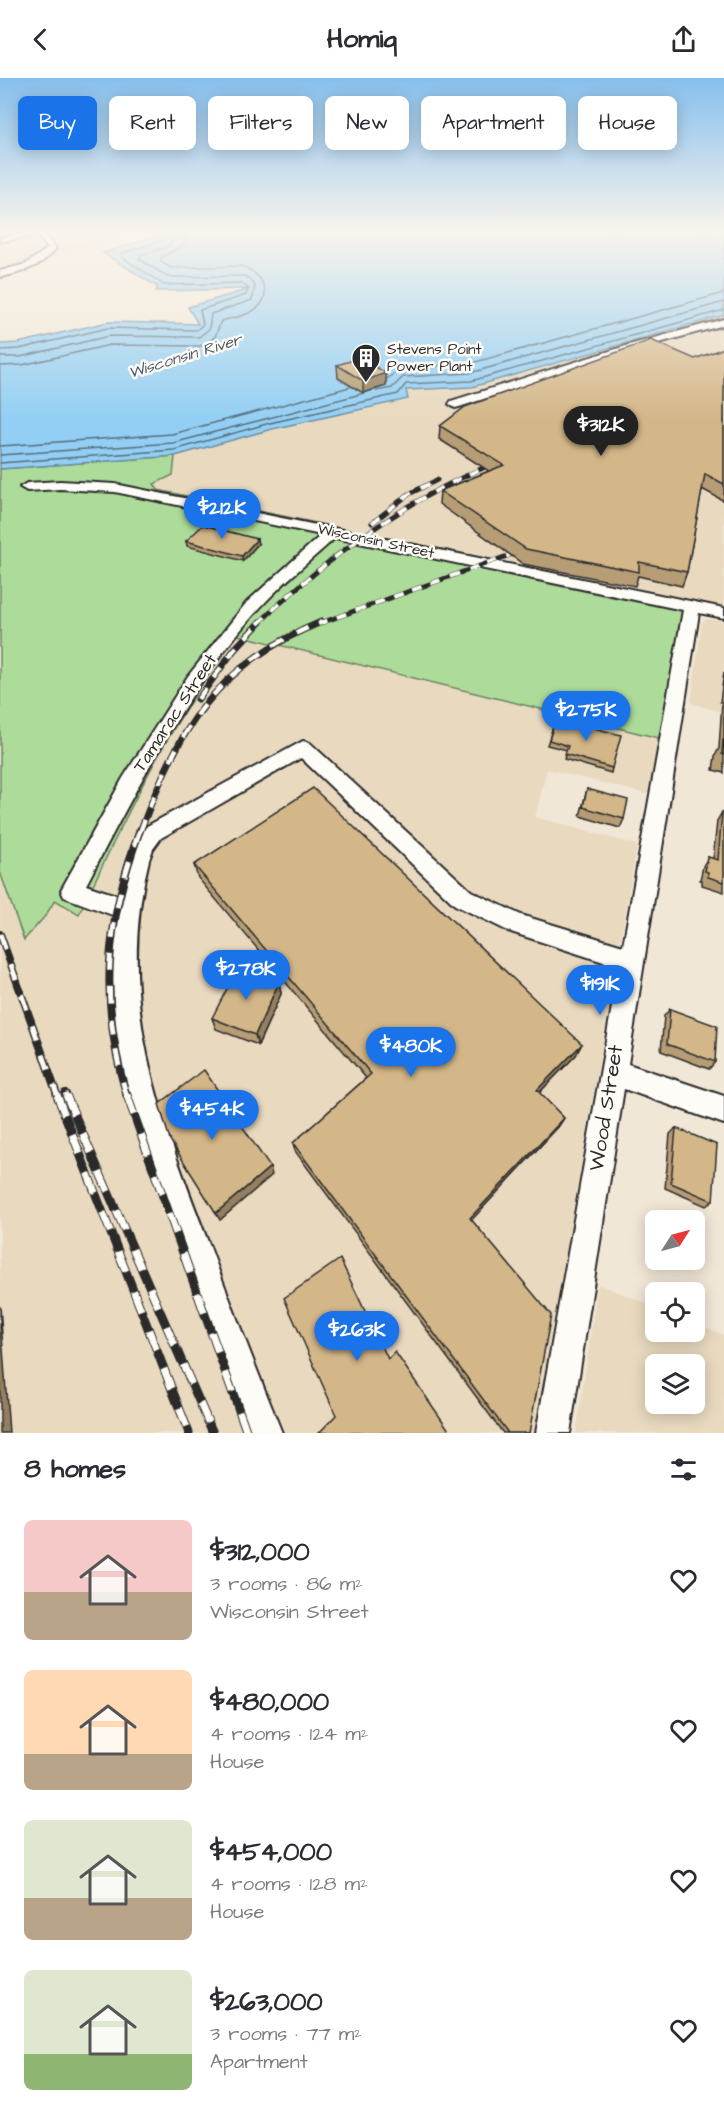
<!DOCTYPE html>
<meta charset="utf-8">
<style>
body{margin:0;font-family:"Architects Daughter",sans-serif;background:#f7f7f7;color:#2b2b33;height:100vh;display:flex;flex-direction:column;font-size:22px;white-space:nowrap}
*{box-sizing:border-box;margin:0}
p{font-size:20px;color:#7c7c81}
.icon{flex:none;width:33px;height:33px;fill:none;stroke:currentColor;stroke-width:2;stroke-linecap:round;stroke-linejoin:round}
.map{position:relative;height:1355px;overflow:hidden}
.drawer{display:flex;flex-direction:column;background:#fff;flex:1}
.drawer>*{flex:none}
.hud{position:absolute;left:18px;top:18px;width:688px;height:54px;display:flex;gap:12px}
.needle{width:39px;rotate:54deg}
.tools{position:absolute;left:645px;top:1132px;display:grid;gap:12px}
.tools a{display:grid;place-items:center;width:60px;height:60px;border-radius:9px;background:#fff;box-shadow:0 3px 15px #0003;font-size:30px}
.price{position:absolute;translate:-50% -51px;padding:0 14px;border-radius:21px;background:#1a73e8;color:#fff;font-size:20px;line-height:39px;filter:drop-shadow(0 2px 3px #0008)}
.price::after{content:'';position:absolute;left:50%;top:36px;width:18px;height:14px;margin-left:-9px;background:inherit;clip-path:polygon(0 0,100% 0,50% 100%)}
.price.active{background:#222;color:#fff}
ul{padding:0;list-style:none}
li{display:flex;align-items:center;gap:18px;height:150px;padding:0 24px}
li span{display:grid;place-items:center;flex:none;width:168px;height:120px;border-radius:9px;color:#555}
li>.icon{margin-inline-start:auto}
span .icon{width:72px;height:72px;fill:#fffc;stroke-width:1}
li b{font-size:26px}
h2{display:flex;justify-content:space-between;align-items:center;height:72px;padding:0 24px;font-size:26px}
.chip{padding:0 21px;border-radius:9px;background:#fff;box-shadow:0 3px 15px #0003;font-size:21px;line-height:54px}
.chip.active{background:#1a73e8;color:#fff}
header{display:flex;justify-content:space-between;align-items:center;height:78px;padding:0 24px;background:#fff;font-size:27px;font-weight:800}
.map>svg:first-child{display:block}
</style>
<header><svg class="icon" aria-label="back" viewBox="0 0 24 24"><path d="M15 5l-7 7 7 7"/></svg>Homiq<svg class="icon" aria-label="share" viewBox="0 0 24 24"><path d="M12 15V3M7 8l5-5 5 5M5 13v7h14v-7"/></svg></header>
<div class="map">
<svg width="724" height="1355" viewBox="0 0 724 1355">
<rect width="100%" height="100%" fill="#f1e7d6"/>
<filter id="ink" filterUnits="userSpaceOnUse"><feTurbulence type="fractalNoise" baseFrequency=".0167" numOctaves="2"/><feDisplacementMap in="SourceGraphic" scale="12" xChannelSelector="R" yChannelSelector="G"/><feConvolveMatrix kernelMatrix="1 2 1 2 8 2 1 2 1" color-interpolation-filters="sRGB"/></filter>
<g filter="url(#ink)">
<g fill="#e8d9bf" fill-rule="evenodd">
<polygon points="0,152 158,152 62,178 0,204"/>
<polygon points="724,237 724,530 173,416 158,412 154,406 173,397 175,378 272,351 408,321 406,312 472,309"/>
<polygon points="707,541 724,543 724,635 691,625 702,544"/>
<polygon points="238,557 659,660 647,716 547,691 535,739 637,767 534,1355 0,1355 0,794 14,835 46,837 55,822 79,836 154,682 216,586"/>
<path d="M598 1206 655 1229 656 1254H694L695 1245 724 1257V1355H576ZM656 1287H694V1326H656Z"/>
</g>
<path fill="#addb9a" stroke="#6c8362" stroke-width="1.5" d="M175 378 173 397 154 406 158 412 690 523 659 660 238 557C169 644 127 736 79 836L55 822 46 837 24 862 0 794V391Z"/>
<polygon fill="#93cff4" stroke="#698da4" stroke-width="1.5" points="175,152 724,152 724,237 472,309 406,312 408,321 272,351 175,378 0,391 0,266 18,265 108,244 198,246 188,229 250,211 156,213 158,209 103,175"/>
<g fill="none" stroke-linecap="round" stroke-linejoin="round">
<g stroke="#556d7b" stroke-width="1.5">
<polyline points="0,272 19,271 108,250 197,252 203,246 200,232 246,217 248,210 242,205 164,207 122,179 123,175 168,160 172,152"/>
<path d="M0 279H20L109 258 199 259 209 251 211 236 252 222 255 208 246 198 168 199 139 181 141 177C156 172 175 170 179 152"/>
<path d="M0 288 22 287 110 267 201 268 215 259 221 243C231 240 243 239 253 233 276 219 262 194 241 188L171 190 161 184V180L183 167 188 152"/>
<polyline points="387,301 401,290 468,286 724,215"/>
<polyline points="376,313 392,310 403,299 470,295 724,224"/>
<polyline points="0,368 172,356 350,309"/>
<polyline points="0,377 173,365 361,316"/>
<polyline points="0,385 174,372 270,345 398,316 406,306 471,303 724,232"/>
</g>
<g stroke="#2b2b2b" stroke-width="4">
<g id="minor">
<path d="M39 152H54L44 156 56 170C43 188 22 195 0 199V193L26 186 48 170 36 157 0 164V160Z"/>
<polygon points="724,241 724,247 637,271 459,329 455,330 449,326 451,323 629,267"/>
<path d="M60 403 115 406 724 530V540L699 535 628 986 724 1018V1046L624 1011 570 1355H536L619 889 508 853 455 827 301 680 161 760 153 771 149 782C114 922 160 1039 210 1169 233 1231 257 1293 282 1355H248C224 1297 204 1238 183 1179 145 1073 94 953 115 838L64 819 61 812 123 700 188 598 247 524 321 457 115 414 60 411 27 413 20 409 27 405ZM335 460 683 532 623 868 521 837 471 813 310 665 303 663 147 748C129 767 124 792 119 818L86 807C136 712 185 612 258 532 281 506 309 484 335 460Z"/>
</g>
</g>
<use href="#minor" fill="#fdfcf7" fill-rule="evenodd"/>
<g stroke="#2b2b2b" stroke-width="5">
<g id="rail-far3">
<polyline points="372,445 409,416 437,402"/>
<path d="M258 546C323 483 400 426 483 390"/>
<polyline points="318,546 510,477"/>
</g>
</g>
<g stroke="#2b2b2b" stroke-width="7">
<g id="rail-far2">
<polyline points="198,621 234,572 260,544"/>
<path d="M140 754C179 650 215 588 321 544"/>
</g>
</g>
<g stroke="#2b2b2b" stroke-width="8">
<g id="rail-far1">
<polyline points="0,856 58,1019"/>
<polyline points="65,1015 67,1019"/>
<path d="M127 1019C99 923 105 846 140 752"/>
</g>
</g>
<g stroke="#2b2b2b" stroke-width="9">
<g id="rail">
<polyline points="57,1017 189,1355"/>
<polyline points="66,1017 213,1355"/>
<polyline points="127,1017 247,1355"/>
</g>
</g>
<use href="#rail-far3" stroke="#fdfcf7" stroke-width="4" stroke-dasharray="10" stroke-linecap="butt"/>
<use href="#rail-far2" stroke="#fdfcf7" stroke-width="4.5" stroke-dasharray="13" stroke-linecap="butt"/>
<use href="#rail-far1" stroke="#fdfcf7" stroke-width="5" stroke-dasharray="16" stroke-linecap="butt"/>
<use href="#rail" stroke="#fdfcf7" stroke-width="7" stroke-dasharray="21" stroke-linecap="butt"/>
</g>
<g fill="#b69d76" stroke="#2b2b2b" stroke-width="1.5">
<polygon points="724,270 724,423 702,411 687,494 682,508 638,498 635,508 523,486 439,426 440,413 489,393 439,361 440,348 695,281"/>
<polygon points="337,287 386,295 386,308 363,315 338,300"/>
<polygon points="186,463 258,466 243,483 187,468"/>
<polygon points="724,594 724,695 713,692 715,678 719,670 722,624 720,624"/>
<polygon points="556,640 612,690 611,695 564,681 567,672 547,667"/>
<polygon points="587,711 624,741 620,750 580,738"/>
<polygon points="722,734 724,734 724,814 702,807 702,802 700,802 703,788 708,779 713,781 717,743"/>
<polygon points="194,787 576,977 539,1015 564,1040 558,1049 471,1142 529,1355 503,1355 295,1073 293,1065 366,1000 198,800"/>
<polygon points="279,904 281,916 258,967 216,951 212,940"/>
<polygon points="670,931 715,984 709,991 661,973 664,938"/>
<polygon points="676,1050 713,1123 706,1128 665,1110 670,1056"/>
</g>
<g fill="#948060" stroke="#2b2b2b" stroke-width="1.5">
<polygon points="386,295 386,308 363,315 363,303"/>
<polygon points="257,461 258,466 243,483 242,478"/>
<polygon points="279,904 281,916 258,967 255,957"/>
<polygon points="582,966 576,977 532,1022 537,1012"/>
<polygon points="564,1040 558,1049 467,1147 470,1140"/>
<polygon points="270,1089 272,1097 220,1142 216,1135"/>
<polygon points="0,1228 9,1355 0,1355"/>
</g>
<g fill="#d4b789" stroke="#2b2b2b" stroke-width="1.5">
<polygon points="651,262 695,281 724,270 724,406 705,396 687,494 639,484 639,494 526,471 440,413 504,387 440,348 465,329"/>
<polygon points="360,280 386,295 363,303 337,287"/>
<polygon points="203,447 257,461 242,478 186,463"/>
<polygon points="556,640 621,657 612,690 565,676 568,668 549,662"/>
<polygon points="723,662 724,662 724,677 722,676"/>
<polygon points="313,710 582,966 537,1012 564,1040 470,1140 551,1237 529,1355 508,1355 293,1065 371,996 194,787"/>
<polygon points="587,711 628,722 624,741 583,729"/>
<polygon points="722,734 724,734 724,804 708,799 708,794 705,793 708,779 718,782"/>
<polygon points="238,889 279,904 255,957 212,940"/>
<polygon points="670,931 717,948 715,984 667,966"/>
<polygon points="204,992 270,1089 216,1135 170,1062 159,1026"/>
<polygon points="676,1050 717,1067 713,1123 671,1105"/>
<polygon points="340,1181 388,1281 395,1274 451,1355 319,1355 336,1337 284,1220"/>
</g>
</g>
<linearGradient id="sky" x2="0" y2="1"><stop stop-color="#86bfed"/><stop offset="0.45" stop-color="#f9f4ed"/><stop offset="1" stop-color="#f9f4ed" stop-opacity="0"/></linearGradient>
<rect width="724" height="341" fill="url(#sky)"/>
<defs>
<g id="building-pin" transform="scale(1.5)"><path d="M0 17L-7.5 6A9.5 9.5 0 1 1 7.5 6Z" fill="#2b2b2b" stroke="#fdfcf7"/><path d="M-4-6H4V6H1V3H-1V6H-4ZM-2.5-4.3h1.7v1.8h-1.7ZM.8-4.3h1.7v1.8H.8ZM-2.5-1h1.7V.8h-1.7ZM.8-1h1.7V.8H.8Z" fill="#fff"/></g>
</defs>
<g fill-rule="evenodd">
<use href="#building-pin" x="366" y="280"/>
</g>
<g text-anchor="middle" dominant-baseline="central" stroke-width="5" stroke-linejoin="round" paint-order="stroke">
<g font-size="15" fill="#2b2b2b" stroke="#fdfcf7" text-anchor="start">
<text x="387" y="271">Stevens Point<tspan x="387" dy="17">Power Plant</tspan></text>
</g>
<g font-size="15" fill="#2b2b2b" stroke="#fdfcf7">
<text transform="translate(376 463) rotate(12)">Wisconsin Street</text>
</g>
<g font-size="16" font-style="italic" fill="#4a5c67" stroke="#fdfcf7">
<text transform="translate(185 278) rotate(-17)">Wisconsin River</text>
</g>
<g font-size="18" fill="#2b2b2b" stroke="#fdfcf7">
<text transform="translate(175 635) rotate(-57)">Tamarac Street</text>
</g>
<g font-size="21" fill="#2b2b2b" stroke="#fdfcf7">
<text transform="translate(606 1030) rotate(-81)">Wood Street</text>
</g>
</g>
</svg>
<div class="tools">
<a><svg class="needle" viewBox="-14 -14 28 28"><path d="M0-13l5 13h-10z" fill="#e53935"/><path d="M0 13l5-13h-10z" fill="#7c7c81"/></svg></a>
<a><svg class="icon" aria-label="locate" viewBox="0 0 24 24"><circle cx="12" cy="12" r="6"/><path d="M12 2v4M12 18v4M2 12h4M18 12h4"/></svg></a>
<a><svg class="icon" aria-label="layers" viewBox="0 0 24 24"><path d="M12 4l9 5-9 5-9-5zM3 14l9 5 9-5"/></svg></a>
</div>
<b class="price active" style="left:601px;top:379px">$312K</b>
<b class="price" style="left:222px;top:462px">$212K</b>
<b class="price" style="left:586px;top:664px">$275K</b>
<b class="price" style="left:246px;top:923px">$278K</b>
<b class="price" style="left:600px;top:938px">$191K</b>
<b class="price" style="left:411px;top:1000px">$480K</b>
<b class="price" style="left:212px;top:1063px">$454K</b>
<b class="price" style="left:357px;top:1284px">$263K</b>
<div class="hud">
<a class="chip active">Buy</a>
<a class="chip">Rent</a>
<a class="chip">Filters</a>
<a class="chip">New</a>
<a class="chip">Apartment</a>
<a class="chip">House</a>
</div>
</div>
<section class="drawer">
<h2>8 homes<svg class="icon" aria-label="filters" viewBox="0 0 24 24"><path d="M4 7h16M4 17h16"/><circle cx="9" cy="7" r="2"/><circle cx="15" cy="17" r="2"/></svg></h2>
<ul>
<li><span style="background:linear-gradient(#f6c9c9 60%,#b9a48a 0)"><svg class="icon" aria-label="home" viewBox="0 0 24 24"><path d="M3 11l9-7 9 7M6 9v11h12V9"/></svg></span><div><b>$312,000</b><p>3 rooms · 86 m²</p><p>Wisconsin Street</p></div><svg class="icon" aria-label="heart" viewBox="0 0 24 24"><path d="M12 20l-8-8c-3-5 5-10 8-4 3-6 11-1 8 4z"/></svg></li>
<li><span style="background:linear-gradient(#ffd9b3 70%,#b9a48a 0)"><svg class="icon" aria-label="home" viewBox="0 0 24 24"><path d="M3 11l9-7 9 7M6 9v11h12V9"/></svg></span><div><b>$480,000</b><p>4 rooms · 124 m²</p><p>House</p></div><svg class="icon" aria-label="heart" viewBox="0 0 24 24"><path d="M12 20l-8-8c-3-5 5-10 8-4 3-6 11-1 8 4z"/></svg></li>
<li><span style="background:linear-gradient(#dfe7d0 65%,#b9a48a 0)"><svg class="icon" aria-label="home" viewBox="0 0 24 24"><path d="M3 11l9-7 9 7M6 9v11h12V9"/></svg></span><div><b>$454,000</b><p>4 rooms · 128 m²</p><p>House</p></div><svg class="icon" aria-label="heart" viewBox="0 0 24 24"><path d="M12 20l-8-8c-3-5 5-10 8-4 3-6 11-1 8 4z"/></svg></li>
<li><span style="background:linear-gradient(#dfe7d0 70%,#8fb573 0)"><svg class="icon" aria-label="home" viewBox="0 0 24 24"><path d="M3 11l9-7 9 7M6 9v11h12V9"/></svg></span><div><b>$263,000</b><p>3 rooms · 77 m²</p><p>Apartment</p></div><svg class="icon" aria-label="heart" viewBox="0 0 24 24"><path d="M12 20l-8-8c-3-5 5-10 8-4 3-6 11-1 8 4z"/></svg></li>
</ul>
</section>
